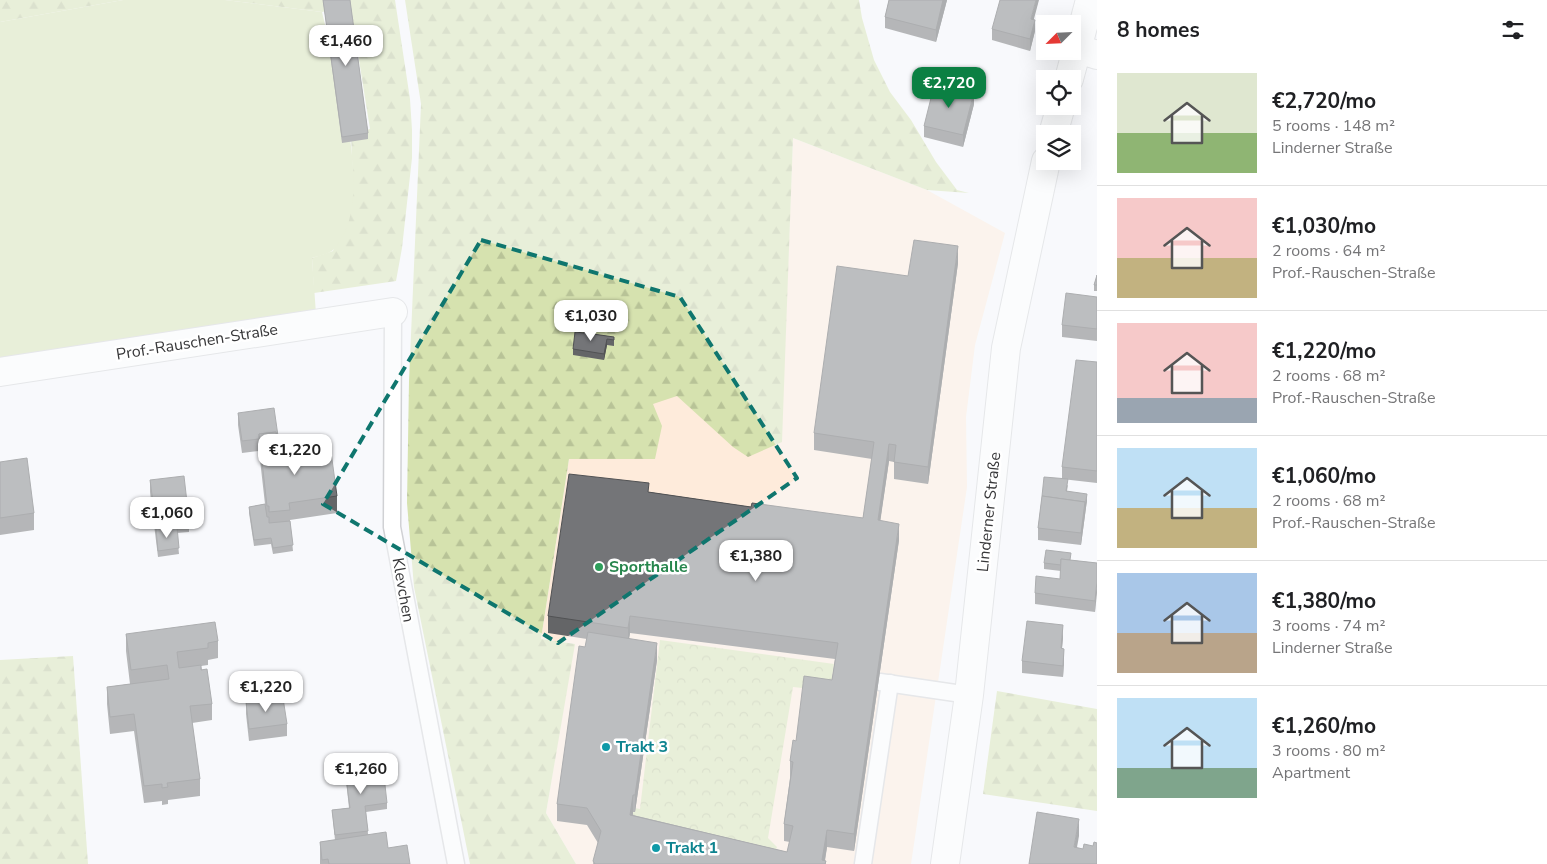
<!DOCTYPE html>
<meta charset="utf-8">
<style>
body{margin:0;font-family:"Nunito Sans",sans-serif;background:#f2f2f2;color:#202124;height:100vh;display:flex;flex-direction:column;font-size:19px;white-space:nowrap}
*{box-sizing:border-box;margin:0}
p{font-size:16px;color:#757577}
.icon{flex:none;width:28px;height:28px;fill:none;stroke:currentColor;stroke-width:2;stroke-linecap:round;stroke-linejoin:round}
.map{position:relative;flex:1;overflow:hidden}
.sheet{display:flex;flex-direction:column;background:#fff;width:450px}
.sheet>*{flex:none}
.needle{width:32px;rotate:246deg}
.fabs{position:absolute;left:1036px;top:15px;display:grid;gap:10px}
.fabs a{display:grid;place-items:center;width:45px;height:45px;border-radius:0px;background:#fff;box-shadow:0 5px 20px #0002;font-size:25px}
.price{position:absolute;translate:-50% -42px;padding:0 11px;border-radius:10px;background:#fff;color:#222;font-size:16px;line-height:32px;filter:drop-shadow(0 1px 2px #0008)}
.price::after{content:'';position:absolute;left:50%;top:30px;width:15px;height:11px;margin-left:-8px;background:inherit;clip-path:polygon(0 0,100% 0,50% 100%)}
.price.on{background:#0b8043;color:#fff}
ul{padding:0;list-style:none}
li{display:flex;align-items:center;gap:15px;height:125px;padding:0 20px}
li+li{border-top:1px solid #e0e0e0}
li span{display:grid;place-items:center;flex:none;width:140px;height:100px;border-radius:0px;color:#555}
li>.icon{margin-inline-start:auto}
span .icon{width:60px;height:60px;fill:#fffc;stroke-width:1}
li b{font-size:21px}
h2{display:flex;justify-content:space-between;align-items:center;height:60px;padding:0 20px;font-size:21px}
main{display:flex;flex:1;min-height:0}
.map>svg:first-child{display:block}
</style>
<main>
<div class="map">
<svg width="1097" height="864" viewBox="0 0 1097 864">
<defs>
<pattern id="forest-firs" width="22" height="20" patternUnits="userSpaceOnUse" patternTransform="scale(1.25)"><rect width="22" height="20" fill="#d6e2af"/><path d="M5 1l3.5 6h-7zM16 11l3.5 6h-7z" fill="#b8c397"/></pattern>
<pattern id="park-crowns" width="20" height="18" patternUnits="userSpaceOnUse" patternTransform="scale(1.25)"><rect width="20" height="18" fill="#d6e2af"/><path d="M2 6a3 3 0 1 1 6 0M12 15a3 3 0 1 1 6 0" fill="none" stroke="#b8c397"/></pattern>
</defs>
<rect width="100%" height="100%" fill="#f8f9fc"/>
<polygon fill="#feebdb" points="793,138 927,190 1005,233 975,345 966,417 967,487 911,864 576,864 546,813 574,644 541,639 569,459 571,385 783,390"/>
<g fill="url(#forest-firs)">
<polygon points="0,0 123,0 0,22"/>
<polygon points="225,0 395,0 410,99 412,130 412,158 402,248 396,281 314,293 312,258 333,251 353,184 351,134 370,129 352,16 348,7 322,12"/>
<polygon points="405,0 859,0 862,18 874,60 890,92 911,120 936,162 957,190 969,193 927,190 793,138 782,442 748,457 733,447 677,396 653,404 662,426 655,459 569,459 541,639 575,644 546,813 576,864 470,864 414,587 407,503 409,381 421,104"/>
<polygon points="73,656 88,864 0,864 0,660"/>
<polygon points="997,691 1097,709 1097,811 983,794"/>
</g>
<polygon fill="url(#park-crowns)" points="660,640 834,664 830,691 793,687 768,838 777,847 771,864 618,825 623,806 640,809"/>
<path fill="#d6e2af" d="M123 0H225L322 12C335 68 379 204 333 250 329 254 318 256 312 258L316 314 0 360V22Z"/>
<g fill="none" stroke-linecap="round" stroke-linejoin="round">
<g stroke="#d0d1d4" stroke-width="19">
<g id="service">
<polyline points="393,312 392,527 456,864"/>
<polyline points="880,682 969,695"/>
<polyline points="863,864 890,683"/>
</g>
</g>
<g stroke="#d0d1d4" stroke-width="30">
<g id="minor">
<polyline points="1078,49 1097,55"/>
<polyline points="0,372 393,312"/>
</g>
</g>
<g stroke="#d0d1d4" stroke-width="30">
<g id="secondary">
<polyline points="1069,79 1090,0"/>
<polyline points="1053,134 1061,106"/>
<polyline points="945,864 969,695 1006,348 1046,161"/>
</g>
</g>
<use href="#service" stroke="#fff" stroke-width="16"/>
<use href="#minor" stroke="#fff" stroke-width="28"/>
<use href="#secondary" stroke="#fff" stroke-width="28"/>
</g>
<g fill="#646567" fill-rule="evenodd">
<polygon points="323,0 350,0 368,133 368,139 342,143"/>
<polygon points="889,0 947,0 936,42 885,28 885,17"/>
<polygon points="1034,19 1035,31 1030,51 992,40 992,29"/>
<polygon points="974,104 963,147 924,137 924,126"/>
<path d="M958 263 928 484 894 479V462L889 461 880 521 899 540 854 851 827 847 825 861 826 864H593L598 843 587 825 557 821V804L587 639 548 633V616L649 492 751 507 863 518 872 459 814 450V433L908 276ZM630 633 835 659 832 680 796 741 790 761V778L784 824V841L790 842 787 852 633 815V812H635L657 660 629 638Z"/>
<polygon points="1097,275 1097,291 1094,291 1094,285"/>
<polygon points="1097,297 1097,341 1062,337 1062,325"/>
<polygon points="586,333 614,337 614,346 607,345 604,360 573,355 573,349"/>
<polygon points="1097,362 1097,483 1062,479 1062,467"/>
<polygon points="238,413 278,436 278,448 279,459 337,496 337,513 290,520 293,551 273,554 271,544 254,546 249,513 249,507 265,504 259,451 242,453 238,425"/>
<polygon points="0,462 34,513 34,530 0,535"/>
<polygon points="150,480 189,520 189,532 177,533 179,554 158,557 150,492"/>
<polygon points="1068,485 1067,491 1087,500 1081,545 1038,540 1038,528 1042,496"/>
<polygon points="1070,560 1097,563 1095,612 1035,604 1035,593 1060,579 1061,571 1044,569 1044,563"/>
<polygon points="126,634 218,641 218,658 208,660 208,665 201,666 212,704 212,720 192,723 200,779 200,796 168,800 168,804 162,805 162,801 144,803 134,731 110,734 107,704 107,687 130,684 126,651"/>
<polygon points="1063,637 1062,648 1064,661 1063,677 1022,673 1022,661"/>
<polygon points="246,702 287,724 287,736 249,741 246,714"/>
<polygon points="344,762 387,803 387,809 366,812 368,834 410,864 320,864 320,842 335,840 332,810 349,808"/>
</g>
<g fill="#515254">
<polygon points="943,0 947,0 936,42 936,30"/>
<polygon points="1036,0 1039,0 1031,30 1031,19"/>
<polygon points="1035,20 1035,31 1030,51 1030,39"/>
<polygon points="974,92 974,104 963,147 963,135"/>
<polygon points="958,246 958,263 928,484 928,467"/>
<polygon points="607,339 607,345 604,360 604,354"/>
<polygon points="889,444 889,461 878,537 878,520"/>
<polygon points="1087,494 1087,500 1081,545 1081,533"/>
<polygon points="899,524 899,540 854,851 854,834"/>
<polygon points="1097,581 1097,593 1095,612 1095,601"/>
<polygon points="630,616 630,633 628,645 628,628"/>
<polygon points="1063,625 1063,637 1061,660 1061,648"/>
<polygon points="657,643 657,660 635,812 635,795"/>
<polygon points="1064,649 1064,661 1063,677 1063,666"/>
<polygon points="633,795 633,812 630,832 630,815"/>
<polygon points="1079,819 1079,836 1074,864 1074,847"/>
<polygon points="827,830 827,847 824,864 822,860"/>
</g>
<g fill="#747578" stroke="#515254">
<polygon points="323,0 350,0 368,133 342,137"/>
<polygon points="889,0 943,0 936,30 885,17"/>
<polygon points="1000,0 1036,0 1031,19 1035,20 1030,39 992,29"/>
<polygon points="935,82 974,92 963,135 924,126"/>
<polygon points="914,240 958,246 928,467 894,462 896,445 889,444 878,520 899,524 854,834 827,830 822,860 826,861 825,864 595,864 593,861 601,831 587,808 557,804 579,646 585,647 588,632 657,643 635,795 633,795 630,815 787,852 793,826 784,824 793,762 790,761 793,740 796,741 804,676 832,680 838,643 630,616 628,628 548,616 569,474 649,483 648,492 751,507 752,503 863,518 874,442 814,433 837,266 908,276"/>
<polygon points="1097,275 1097,285 1094,285"/>
<polygon points="1066,293 1097,297 1097,329 1062,325"/>
<polygon points="585,327 586,333 614,337 614,340 607,339 604,354 573,349 575,332 584,333"/>
<polygon points="1076,360 1097,362 1097,471 1062,467"/>
<polygon points="274,408 278,436 276,437 276,432 259,434 259,439 242,441 238,413"/>
<polygon points="276,432 279,459 310,451 313,454 331,452 337,496 289,503 290,510 269,512 269,506 267,506 259,434"/>
<polygon points="27,458 34,513 0,518 0,462"/>
<polygon points="184,476 189,520 156,524 150,480"/>
<polygon points="1044,477 1068,479 1066,491 1087,494 1085,507 1085,502 1042,496"/>
<polygon points="1042,496 1085,502 1081,533 1038,528"/>
<polygon points="265,504 267,517 269,517 269,523 290,521 293,545 273,548 271,538 254,540 249,507"/>
<polygon points="177,527 179,548 158,551 156,529"/>
<polygon points="1046,550 1071,553 1070,560 1061,559 1061,565 1044,563"/>
<polygon points="1061,559 1097,563 1097,581 1095,601 1035,593 1036,576 1060,579"/>
<polygon points="1027,621 1063,625 1061,648 1064,649 1063,666 1022,661"/>
<polygon points="215,622 218,641 208,643 208,648 177,652 179,668 201,665 201,670 207,669 212,704 190,706 200,779 167,783 168,787 162,788 162,784 144,786 134,714 110,717 107,687 169,679 167,665 131,670 126,634"/>
<polygon points="283,698 287,724 249,729 246,702"/>
<polygon points="382,758 387,803 365,806 368,831 335,835 332,810 350,808 344,762"/>
<polygon points="1037,812 1079,819 1074,847 1083,849 1084,844 1093,846 1094,842 1097,843 1097,864 1029,864"/>
<polygon points="386,832 388,848 407,845 410,864 329,864 328,859 322,860 320,842"/>
</g>
<path d="M0 0H1097V864H0ZM481 240 680 297 797 478 558 643 323 504Z" fill="#f8f9fc" fill-opacity=".55" fill-rule="evenodd"/>
<path fill="none" stroke="#0f766e" stroke-width="4" stroke-dasharray="10 6" stroke-linejoin="round" d="M481 240 680 297 797 478 558 643 323 504Z"/>
<circle fill="#2e9e5b" stroke="#fff" stroke-width="2" cx="599" cy="567" r="5"/>
<g fill="#0f9aa8" stroke="#fff" stroke-width="2">
<circle cx="606" cy="747" r="5"/>
<circle cx="656" cy="848" r="5"/>
</g>
<g text-anchor="middle" dominant-baseline="central" stroke-width="5" stroke-linejoin="round" paint-order="stroke">
<g font-size="16" fill="#38383a" stroke="#fff">
<text transform="translate(197 342) rotate(-9)">Prof.-Rauschen-Straße</text>
<text transform="translate(989 512) rotate(-84)">Linderner Straße</text>
<text transform="translate(403 590) rotate(80)">Klevchen</text>
</g>
<g font-size="16" font-weight="bold" fill="#27864d" stroke="#fff" text-anchor="start">
<text x="609" y="567">Sporthalle</text>
</g>
<g font-size="16" font-weight="bold" fill="#0d838f" stroke="#fff" text-anchor="start">
<text x="616" y="747">Trakt 3</text>
<text x="666" y="848">Trakt 1</text>
</g>
</g>
</svg>
<div class="fabs">
<a><svg class="needle" viewBox="-14 -14 28 28"><path d="M0-13l5 13h-10z" fill="#e53935"/><path d="M0 13l5-13h-10z" fill="#757577"/></svg></a>
<a><svg class="icon" aria-label="locate" viewBox="0 0 24 24"><circle cx="12" cy="12" r="6"/><path d="M12 2v4M12 18v4M2 12h4M18 12h4"/></svg></a>
<a><svg class="icon" aria-label="layers" viewBox="0 0 24 24"><path d="M12 4l9 5-9 5-9-5zM3 14l9 5 9-5"/></svg></a>
</div>
<b class="price" style="left:346px;top:67px">€1,460</b>
<b class="price on" style="left:949px;top:109px">€2,720</b>
<b class="price" style="left:591px;top:342px">€1,030</b>
<b class="price" style="left:295px;top:476px">€1,220</b>
<b class="price" style="left:167px;top:539px">€1,060</b>
<b class="price" style="left:756px;top:582px">€1,380</b>
<b class="price" style="left:266px;top:713px">€1,220</b>
<b class="price" style="left:361px;top:795px">€1,260</b>
</div>
<section class="sheet">
<h2>8 homes<svg class="icon" aria-label="filters" viewBox="0 0 24 24"><path d="M4 7h16M4 17h16"/><circle cx="9" cy="7" r="2"/><circle cx="15" cy="17" r="2"/></svg></h2>
<ul>
<li><span style="background:linear-gradient(#dfe7d0 60%,#8fb573 0)"><svg class="icon" aria-label="home" viewBox="0 0 24 24"><path d="M3 11l9-7 9 7M6 9v11h12V9"/></svg></span><div><b>€2,720/mo</b><p>5 rooms · 148 m²</p><p>Linderner Straße</p></div></li>
<li><span style="background:linear-gradient(#f6c9c9 60%,#c2b280 0)"><svg class="icon" aria-label="home" viewBox="0 0 24 24"><path d="M3 11l9-7 9 7M6 9v11h12V9"/></svg></span><div><b>€1,030/mo</b><p>2 rooms · 64 m²</p><p>Prof.-Rauschen-Straße</p></div></li>
<li><span style="background:linear-gradient(#f6c9c9 75%,#9aa5b1 0)"><svg class="icon" aria-label="home" viewBox="0 0 24 24"><path d="M3 11l9-7 9 7M6 9v11h12V9"/></svg></span><div><b>€1,220/mo</b><p>2 rooms · 68 m²</p><p>Prof.-Rauschen-Straße</p></div></li>
<li><span style="background:linear-gradient(#bfe0f5 60%,#c2b280 0)"><svg class="icon" aria-label="home" viewBox="0 0 24 24"><path d="M3 11l9-7 9 7M6 9v11h12V9"/></svg></span><div><b>€1,060/mo</b><p>2 rooms · 68 m²</p><p>Prof.-Rauschen-Straße</p></div></li>
<li><span style="background:linear-gradient(#a9c7e8 60%,#b9a48a 0)"><svg class="icon" aria-label="home" viewBox="0 0 24 24"><path d="M3 11l9-7 9 7M6 9v11h12V9"/></svg></span><div><b>€1,380/mo</b><p>3 rooms · 74 m²</p><p>Linderner Straße</p></div></li>
<li><span style="background:linear-gradient(#bfe0f5 70%,#7fa58c 0)"><svg class="icon" aria-label="home" viewBox="0 0 24 24"><path d="M3 11l9-7 9 7M6 9v11h12V9"/></svg></span><div><b>€1,260/mo</b><p>3 rooms · 80 m²</p><p>Apartment</p></div></li>
</ul>
</section>
</main>
